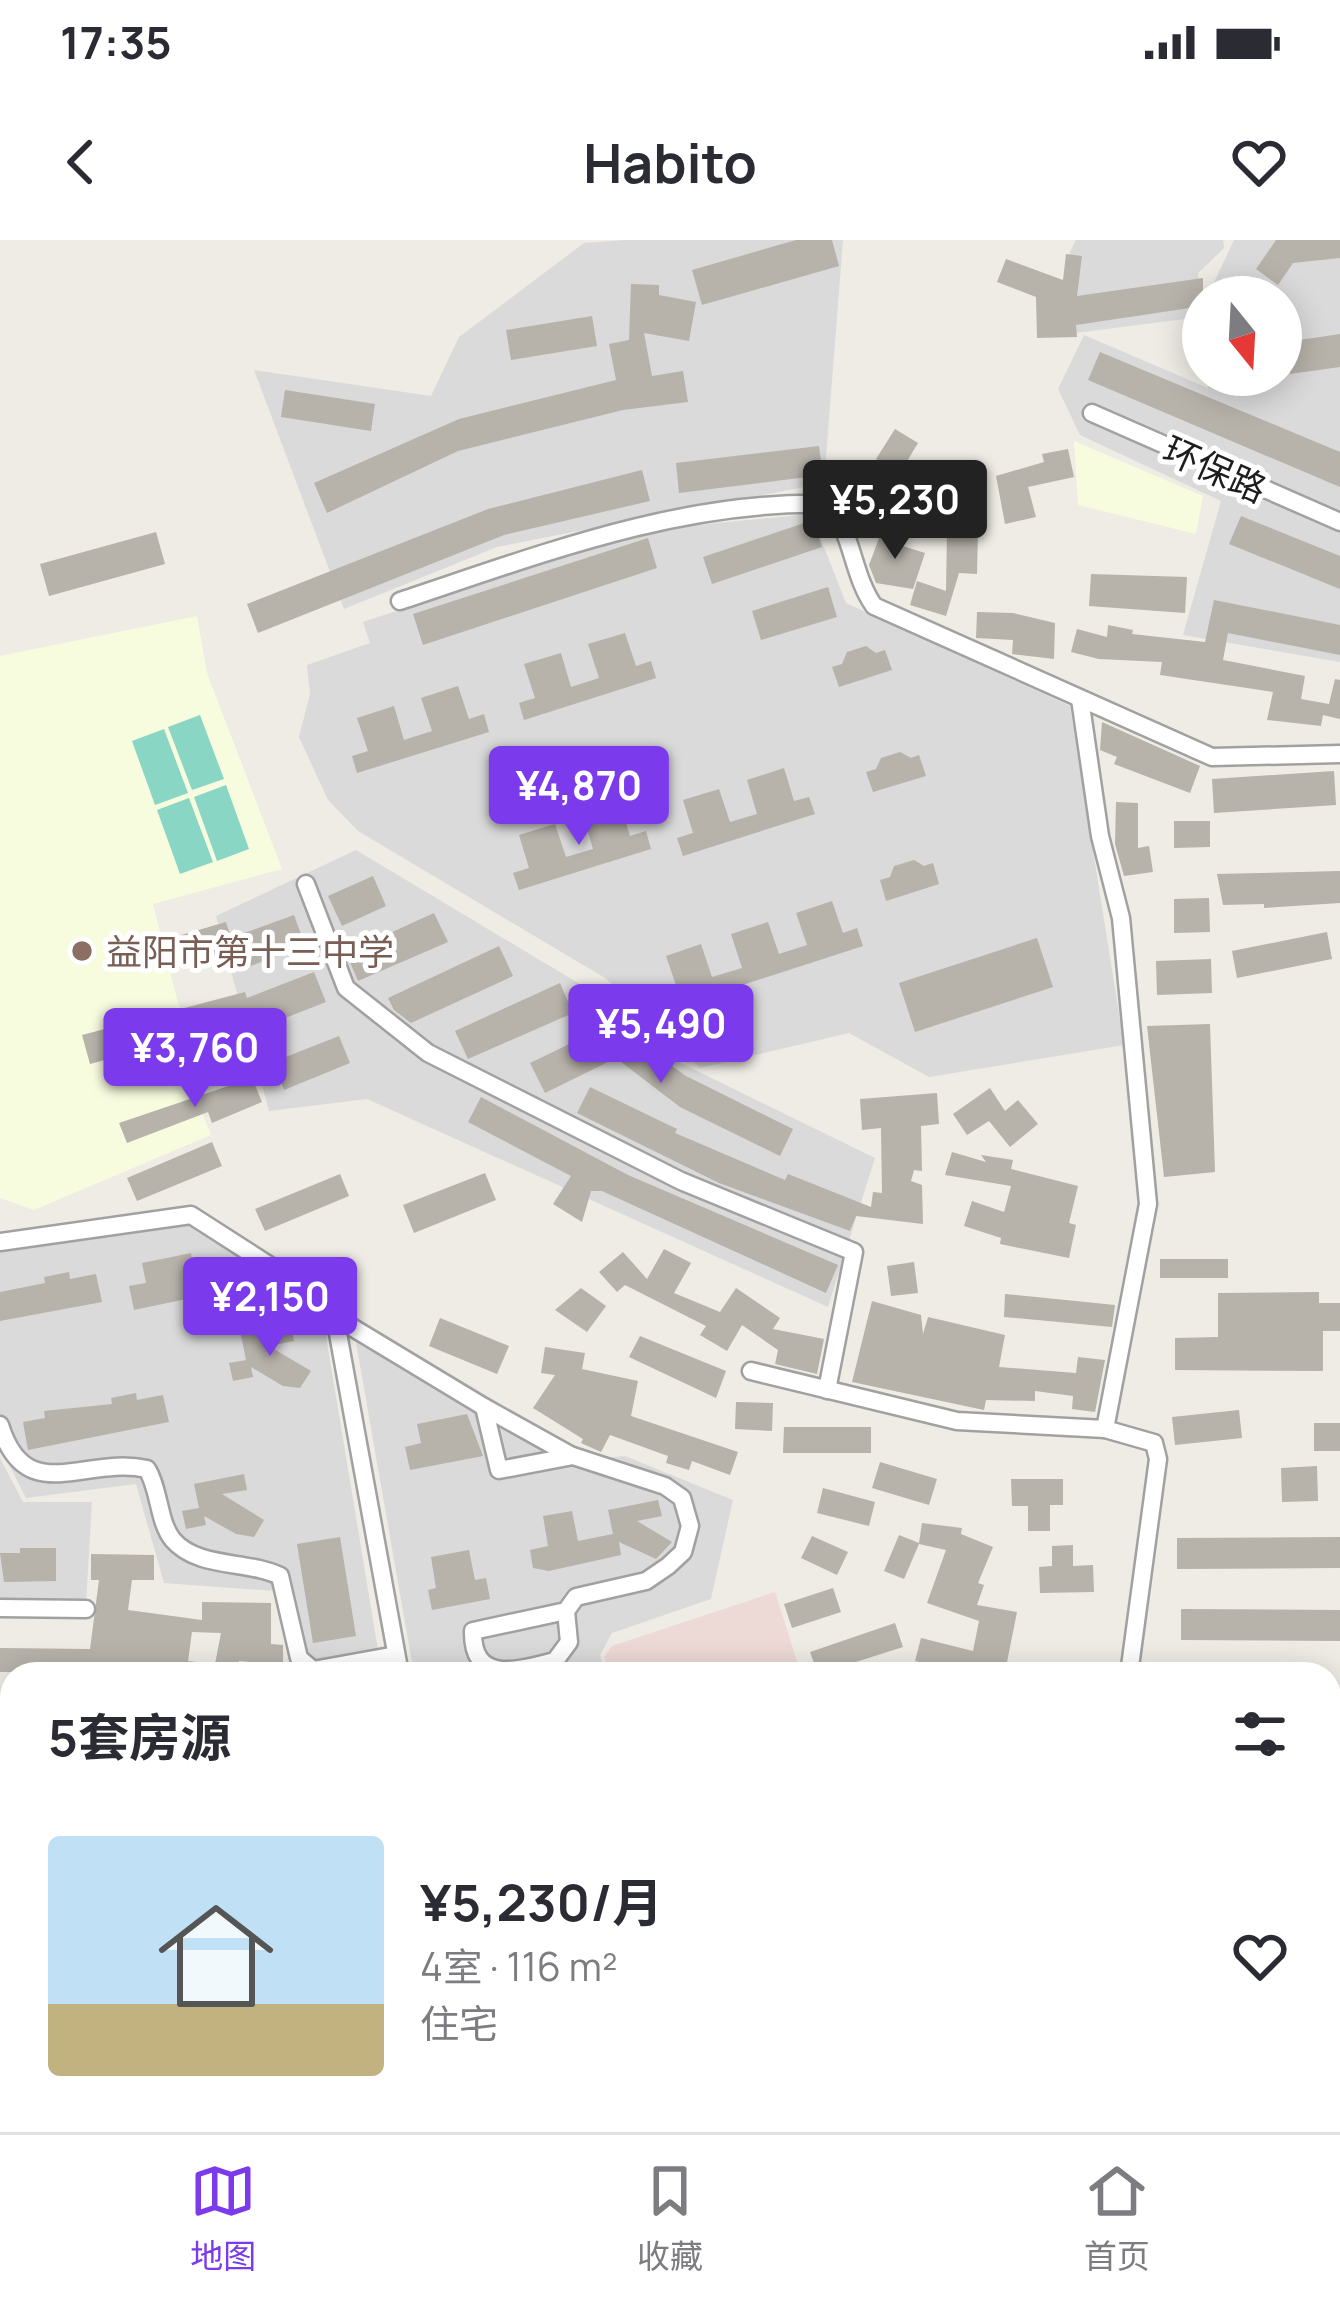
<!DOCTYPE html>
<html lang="zh">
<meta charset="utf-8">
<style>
body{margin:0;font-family:Manrope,"Noto Sans SC",sans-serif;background:#f2f2f3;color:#2b2b33;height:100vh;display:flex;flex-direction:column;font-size:45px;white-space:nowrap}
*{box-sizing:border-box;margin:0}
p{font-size:39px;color:#7c7c81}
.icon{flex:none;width:66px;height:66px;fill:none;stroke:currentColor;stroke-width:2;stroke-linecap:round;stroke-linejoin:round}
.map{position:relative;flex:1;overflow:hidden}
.drawer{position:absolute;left:0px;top:1422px;width:1341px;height:471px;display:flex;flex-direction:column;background:#fff;border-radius:36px 36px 0 0;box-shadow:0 6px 30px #0003}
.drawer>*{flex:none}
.needle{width:78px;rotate:162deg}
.controls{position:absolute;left:1182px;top:36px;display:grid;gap:24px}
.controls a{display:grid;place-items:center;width:120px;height:120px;border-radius:50%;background:#fff;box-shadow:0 6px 30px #0003;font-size:60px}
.price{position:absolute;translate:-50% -102px;padding:0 27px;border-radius:12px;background:#7c3aed;color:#fff;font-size:39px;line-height:78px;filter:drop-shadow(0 3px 6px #0008)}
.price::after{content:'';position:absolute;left:50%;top:72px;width:36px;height:27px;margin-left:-18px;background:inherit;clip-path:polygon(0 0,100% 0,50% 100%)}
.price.on{background:#222;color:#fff}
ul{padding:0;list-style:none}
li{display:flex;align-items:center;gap:36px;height:300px;padding:0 48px}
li+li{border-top:3px solid #e1e1e2}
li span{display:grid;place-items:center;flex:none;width:336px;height:240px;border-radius:12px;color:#555}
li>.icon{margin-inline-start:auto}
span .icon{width:144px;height:144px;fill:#fffc;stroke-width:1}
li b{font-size:51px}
h2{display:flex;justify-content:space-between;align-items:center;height:144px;padding:0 48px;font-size:51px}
.status{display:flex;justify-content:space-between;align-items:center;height:84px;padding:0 60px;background:#fff;direction:ltr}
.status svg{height:33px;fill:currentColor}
header{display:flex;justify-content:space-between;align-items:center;height:156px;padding:0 48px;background:#fff;font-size:54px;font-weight:700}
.tabs{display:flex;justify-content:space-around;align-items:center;height:168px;border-top:3px solid #e1e1e2;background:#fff;font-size:33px;color:#7c7c81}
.tabs a{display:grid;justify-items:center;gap:6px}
.tabs .on{color:#7c3aed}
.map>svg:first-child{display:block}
</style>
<div class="status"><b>17:35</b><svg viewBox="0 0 49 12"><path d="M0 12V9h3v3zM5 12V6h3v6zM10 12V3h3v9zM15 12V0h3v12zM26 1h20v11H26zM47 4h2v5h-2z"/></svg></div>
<header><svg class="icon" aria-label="back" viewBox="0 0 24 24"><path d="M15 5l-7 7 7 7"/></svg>Habito<svg class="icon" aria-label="heart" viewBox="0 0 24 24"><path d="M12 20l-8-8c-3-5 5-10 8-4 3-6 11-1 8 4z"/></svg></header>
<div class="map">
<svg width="1340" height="1892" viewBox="0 0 1340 1892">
<rect width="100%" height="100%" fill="#eeece4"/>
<g fill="#dbdada">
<polygon points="626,0 843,0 824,243 497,307 344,369 254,130 431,156 459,97 584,3"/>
<polygon points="1076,0 1223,0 1224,8 1198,33 1201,77 1067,94 1070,12"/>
<polygon points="1234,0 1340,0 1340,422 1183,395 1221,261 1080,195 1058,149 1084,95 1208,148 1209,135 1281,135 1281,57 1207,57"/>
<polygon points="811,274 846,363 1070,466 1124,805 929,837 849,793 700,828 605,738 358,591 328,560 299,497 310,454 307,425 370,403 363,382 644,290"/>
<polygon points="356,610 600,756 638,802 875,918 828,1067 367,859 269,871 216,676"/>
<polygon points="193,965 318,1048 382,1434 297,1434 291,1430 275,1351 164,1343 136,1244 26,1258 0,1207 0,992"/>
<polygon points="351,1074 592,1219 625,1216 733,1260 711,1359 612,1393 600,1415 606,1434 414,1434"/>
<polygon points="0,1218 23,1262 92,1262 86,1363 0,1362"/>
</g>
<g fill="#edd9d5">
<polygon points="775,1352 801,1434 609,1434 604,1417 612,1406"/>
<polygon points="0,1649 12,1651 12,1881 660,1881 662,1892 0,1892"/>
</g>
<g fill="#f7fcdf">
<polygon points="1074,201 1203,256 1196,294 1078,265"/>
<polygon points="197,376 207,433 282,629 153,664 177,759 197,809 184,827 211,895 34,970 0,958 0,416"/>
</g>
<g fill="#89d6c4">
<polygon points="200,475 224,539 192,550 168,487"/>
<polygon points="164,489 188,553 155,565 132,501"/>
<polygon points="226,545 249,609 217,621 194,557"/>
<polygon points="189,558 213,622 180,634 157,570"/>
</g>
<g fill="#b7b2aa" fill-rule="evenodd">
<polygon points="796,0 832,0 839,26 702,65 692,30"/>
<polygon points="1276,0 1340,0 1340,18 1293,23 1278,45 1256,29"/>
<polygon points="1066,14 1082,16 1077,56 1203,38 1203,66 1076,85 1077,97 1037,98 1036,57 997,42 1006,19 1063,40"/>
<polygon points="631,44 659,45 659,55 696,62 689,101 644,93 652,136 683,131 688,162 623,170 458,211 327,273 314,243 459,179 616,140 609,104 629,100"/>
<polygon points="592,76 597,106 511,120 506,90"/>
<polygon points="1340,94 1340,127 1290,134 1286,102"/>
<polygon points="1100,112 1340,212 1340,247 1088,140"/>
<polygon points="285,150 375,164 371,191 281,177"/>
<polygon points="895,189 918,203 900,233 876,219"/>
<polygon points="819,206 823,235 679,253 676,223"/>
<polygon points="1068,209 1074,237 1028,247 1036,277 1005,284 996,236 1044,222 1042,214"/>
<polygon points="642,230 650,261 504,295 258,393 247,364 488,269"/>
<polygon points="906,231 946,247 933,278 893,261"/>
<polygon points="890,269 890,302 925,313 913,349 876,343 869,325"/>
<polygon points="1241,276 1340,316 1340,349 1229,304"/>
<polygon points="813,280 822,307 712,344 703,317"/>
<polygon points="947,291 978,291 977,334 959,333 946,376 910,365 917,341 946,351"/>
<polygon points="156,292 165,324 49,356 40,324"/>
<polygon points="648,298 657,328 423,405 413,374"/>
<polygon points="1091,334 1187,337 1185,373 1089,366"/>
<polygon points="828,347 837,377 761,400 752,371"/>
<polygon points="1214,360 1340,385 1340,415 1228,393 1223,420 1305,436 1301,459 1329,464 1335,439 1340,440 1340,479 1323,475 1321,486 1267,480 1273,452 1160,435 1162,422 1099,419 1071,412 1077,389 1107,397 1108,385 1133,390 1132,394 1205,402"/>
<polygon points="977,372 1013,373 1055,383 1054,419 1012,414 1013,400 976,398"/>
<polygon points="625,393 636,426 651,421 656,438 524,480 519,463 535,458 524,424 561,413 571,447 599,438 588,404"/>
<polygon points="866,406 876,413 885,410 892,430 839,447 832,427 842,424 847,412"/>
<polygon points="458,446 469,479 484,474 489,492 357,533 352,516 368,511 357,478 394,466 404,500 432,491 421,458"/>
<polygon points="1102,482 1200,526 1190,553 1114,524 1117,517 1100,510"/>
<polygon points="900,512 911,518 919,515 926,536 873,552 866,532 876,529 881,518"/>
<polygon points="784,528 794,561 809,557 815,574 683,616 677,598 693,593 683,560 719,549 730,582 757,574 747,540"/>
<polygon points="1334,531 1336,565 1214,573 1212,539"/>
<polygon points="1116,562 1138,563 1138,608 1149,606 1153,632 1124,636 1115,604"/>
<polygon points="620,563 630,596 646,591 651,609 519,650 513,633 529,628 519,595 555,584 566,617 593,609 583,575"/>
<polygon points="1174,581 1210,581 1210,607 1174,608"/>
<polygon points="914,620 924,626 933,623 939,644 886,661 880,640 890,637 894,626"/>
<polygon points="1340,631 1340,663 1264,668 1264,664 1223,665 1217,634"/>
<polygon points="373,636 386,666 342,686 328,656"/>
<polygon points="1209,658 1210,692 1174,693 1174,659"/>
<polygon points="832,661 843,693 857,688 863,706 668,769 663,752 677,748 666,716 701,704 712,737 742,728 731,694 768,682 779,714 807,705 796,673"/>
<polygon points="434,673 448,702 358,741 346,713"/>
<polygon points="294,675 305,705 251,726 245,709 179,728 171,698 226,682 231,698"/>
<polygon points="1327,692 1332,719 1237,738 1232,711"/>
<polygon points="1037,698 1053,747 915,792 899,743"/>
<polygon points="499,706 513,736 411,783 394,770 388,758"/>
<polygon points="1211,719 1212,753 1157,755 1156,721"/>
<polygon points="314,732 326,762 270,784 198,801 196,795 90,824 82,795 245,752 247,758"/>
<polygon points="560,743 573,773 468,819 455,791"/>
<polygon points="615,782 634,822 645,807 686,836 793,889 780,916 680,867 616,818 545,853 530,823"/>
<polygon points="1210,784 1215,932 1164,937 1147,786"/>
<polygon points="339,796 350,823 284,850 273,822"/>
<polygon points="252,838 262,862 212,883 208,872 127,903 119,883"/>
<polygon points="590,847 677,889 675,893 785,940 788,934 871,967 873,952 882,953 881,888 862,890 860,859 937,853 939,884 921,886 922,931 914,930 911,941 922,945 923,984 856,976 850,991 719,943 577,873"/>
<polygon points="990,848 1005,871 1018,860 1038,884 1010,907 989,881 967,895 953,874"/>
<polygon points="481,857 628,935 838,1025 826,1053 602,951 591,951 582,982 553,964 571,936 468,882"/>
<polygon points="212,902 222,926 137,961 127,938"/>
<polygon points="952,912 986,922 981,915 1013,920 1011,929 1078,946 1069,983 1076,985 1069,1018 1000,1004 1001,998 964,986 972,961 1004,972 1011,946 945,935"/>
<polygon points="485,933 496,960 414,993 403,965"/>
<polygon points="340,934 349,956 265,991 255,969"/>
<polygon points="664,1009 691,1023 674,1053 720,1072 736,1048 780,1078 773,1089 824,1099 817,1134 775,1124 778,1110 742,1085 727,1111 700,1095 706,1086 625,1045 617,1052 599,1032 623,1012 647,1039"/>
<polygon points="191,1013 195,1034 211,1031 215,1053 134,1070 129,1046 146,1043 142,1023"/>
<rect x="1160" y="1019" width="68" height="19"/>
<polygon points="914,1022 918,1053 891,1056 887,1026"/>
<polygon points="69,1032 70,1039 96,1034 102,1062 0,1081 0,1052 45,1043 44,1037"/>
<polygon points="581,1048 606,1066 587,1092 555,1070"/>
<polygon points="1319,1052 1319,1063 1340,1063 1340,1091 1323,1091 1323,1131 1175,1130 1175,1098 1218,1097 1218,1053"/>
<polygon points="1005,1054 1115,1065 1112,1087 1004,1077"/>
<polygon points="872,1061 921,1075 923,1094 928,1077 1005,1095 999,1127 1076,1133 1078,1117 1105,1120 1095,1172 1072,1169 1073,1156 1035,1151 1035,1161 986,1160 984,1170 852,1142"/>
<polygon points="440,1078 509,1106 497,1134 429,1106"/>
<polygon points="291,1085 294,1101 269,1106 311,1131 300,1148 283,1146 251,1127 253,1137 233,1141 229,1123 246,1120 241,1095"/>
<polygon points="640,1096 726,1131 716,1158 629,1117"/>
<polygon points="545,1107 585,1113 582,1129 638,1141 631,1176 738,1212 730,1235 692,1221 689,1230 666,1223 668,1216 610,1195 601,1212 581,1203 583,1199 533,1168 555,1135 541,1133"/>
<polygon points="136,1153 137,1160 163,1155 169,1182 28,1210 23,1182 45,1178 44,1171 112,1164 111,1158"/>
<polygon points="736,1162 773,1163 772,1191 735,1189"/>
<polygon points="1239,1170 1242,1198 1175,1205 1172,1177"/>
<polygon points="467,1174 483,1216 410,1230 405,1207 421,1203 417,1184"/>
<rect x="1314" y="1183" width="26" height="28"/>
<polygon points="784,1187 871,1187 871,1213 783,1213"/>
<polygon points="880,1222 937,1239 929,1265 872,1248"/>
<polygon points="1317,1226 1318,1261 1282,1262 1281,1228"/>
<polygon points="244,1234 247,1250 222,1254 264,1280 254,1297 236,1294 204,1276 206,1285 186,1289 182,1271 199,1268 194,1244"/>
<polygon points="1011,1239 1063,1239 1063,1265 1050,1265 1050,1291 1028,1291 1028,1266 1012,1266"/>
<polygon points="823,1248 875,1262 869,1286 817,1273"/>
<polygon points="658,1260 662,1276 637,1281 672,1302 656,1319 619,1302 621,1315 549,1331 533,1328 530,1310 548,1306 543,1276 572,1271 578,1301 613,1294 608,1270"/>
<polygon points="922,1283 962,1288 961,1294 993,1307 978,1343 984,1345 977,1365 1017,1372 1007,1422 1035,1434 966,1434 915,1421 921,1398 973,1411 979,1381 927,1363 946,1310 919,1304 904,1339 884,1331 899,1295 919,1303"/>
<polygon points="812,1296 848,1312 837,1335 801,1318"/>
<polygon points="340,1297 356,1396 313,1403 297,1304"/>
<polygon points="1340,1297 1340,1328 1177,1329 1177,1298"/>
<polygon points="1073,1305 1073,1326 1093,1325 1094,1352 1040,1353 1039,1327 1052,1326 1052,1306"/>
<polygon points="20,1308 56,1308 56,1341 4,1342 0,1313 20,1313"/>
<polygon points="469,1310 475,1340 486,1338 490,1359 432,1370 428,1350 436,1348 431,1317"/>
<path d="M91 1314 154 1315V1340H132L128 1370 202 1380V1362L271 1363V1404L283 1405V1425L239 1421 237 1434 0 1432V1408L90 1409 99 1340H91ZM192 1392 221 1393 215 1424 188 1421Z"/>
<polygon points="833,1348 841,1372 792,1388 784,1364"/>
<polygon points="1181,1369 1340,1370 1340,1401 1181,1400"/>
<polygon points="895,1383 903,1407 818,1434 810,1412"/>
</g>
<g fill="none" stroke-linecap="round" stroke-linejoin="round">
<g stroke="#a1a1a1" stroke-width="21">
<g id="minor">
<polyline points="1092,173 1340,282"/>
<path d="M400 361C539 315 680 260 828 264 853 292 852 335 874 366L1212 517 1340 514"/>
<polyline points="1080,459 1100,596 1121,678 1148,964 1105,1189 1154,1203 1158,1219 1129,1434"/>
<polyline points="306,644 346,748 428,813 681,941 854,1012 827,1150"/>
<path d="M0 1002 191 975 306 1049 335 1077 484 1167 499 1230 573 1216 665 1246 682 1258 690 1286 683 1312 668 1326 646 1341 576 1357 566 1371 569 1402 555 1421C519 1430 472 1445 473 1391L566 1371"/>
<polyline points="335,1077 400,1434"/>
<polyline points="751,1131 957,1181 1105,1189"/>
<polyline points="484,1167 572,1216"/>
<path d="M0 1185C26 1269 85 1215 147 1229 160 1250 158 1282 173 1300 198 1329 248 1320 280 1336L299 1418 313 1430 396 1415"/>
<polyline points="0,1368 86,1369"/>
<polyline points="665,1881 667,1892"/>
<polyline points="443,1892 444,1881"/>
<polyline points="980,1892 984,1881"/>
</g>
</g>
<g stroke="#8a740d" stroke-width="26">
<g id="major">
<polyline points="0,1581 12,1584"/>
<polyline points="0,1620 12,1623"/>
<polyline points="1329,1717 1340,1717"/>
<polyline points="1329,1755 1340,1755"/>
</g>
</g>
<use href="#minor" stroke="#fff" stroke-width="16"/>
<use href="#major" stroke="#f3dda3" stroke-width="21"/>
</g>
<circle fill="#8d6e63" stroke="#fff" stroke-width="4.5" cx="82" cy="711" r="12"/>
<g text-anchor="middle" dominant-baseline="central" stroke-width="10" stroke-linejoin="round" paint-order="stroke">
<g font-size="36" fill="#1d1d1d" stroke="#fff">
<text transform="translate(1215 229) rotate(24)">环保路</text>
</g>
<g font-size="36" fill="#785e54" stroke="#fff" text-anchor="start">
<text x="106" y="711">益阳市第十三中学</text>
</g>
</g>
</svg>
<div class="controls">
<a><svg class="needle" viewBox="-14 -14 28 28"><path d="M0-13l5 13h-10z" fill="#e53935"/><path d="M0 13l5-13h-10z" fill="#7c7c81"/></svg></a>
</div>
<b class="price on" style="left:895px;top:322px">¥5,230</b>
<b class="price" style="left:579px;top:608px">¥4,870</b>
<b class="price" style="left:661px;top:846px">¥5,490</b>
<b class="price" style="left:195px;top:870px">¥3,760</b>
<b class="price" style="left:270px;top:1119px">¥2,150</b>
<section class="drawer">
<h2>5套房源<svg class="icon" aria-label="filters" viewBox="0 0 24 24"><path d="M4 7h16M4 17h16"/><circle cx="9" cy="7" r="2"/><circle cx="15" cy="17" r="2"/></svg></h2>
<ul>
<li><span style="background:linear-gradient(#bfe0f5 70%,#c2b280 0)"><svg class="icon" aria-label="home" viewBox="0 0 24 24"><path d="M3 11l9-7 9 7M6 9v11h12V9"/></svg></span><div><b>¥5,230/月</b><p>4室 · 116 m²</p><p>住宅</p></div><svg class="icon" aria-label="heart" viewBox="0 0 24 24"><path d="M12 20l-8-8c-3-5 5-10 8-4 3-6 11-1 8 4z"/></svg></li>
</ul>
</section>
</div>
<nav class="tabs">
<a class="on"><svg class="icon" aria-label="map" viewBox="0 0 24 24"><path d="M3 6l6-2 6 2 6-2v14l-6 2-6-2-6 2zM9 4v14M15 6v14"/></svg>地图</a>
<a><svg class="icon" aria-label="saved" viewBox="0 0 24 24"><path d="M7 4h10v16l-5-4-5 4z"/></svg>收藏</a>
<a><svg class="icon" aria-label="home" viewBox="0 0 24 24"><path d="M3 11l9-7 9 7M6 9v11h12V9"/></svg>首页</a>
</nav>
